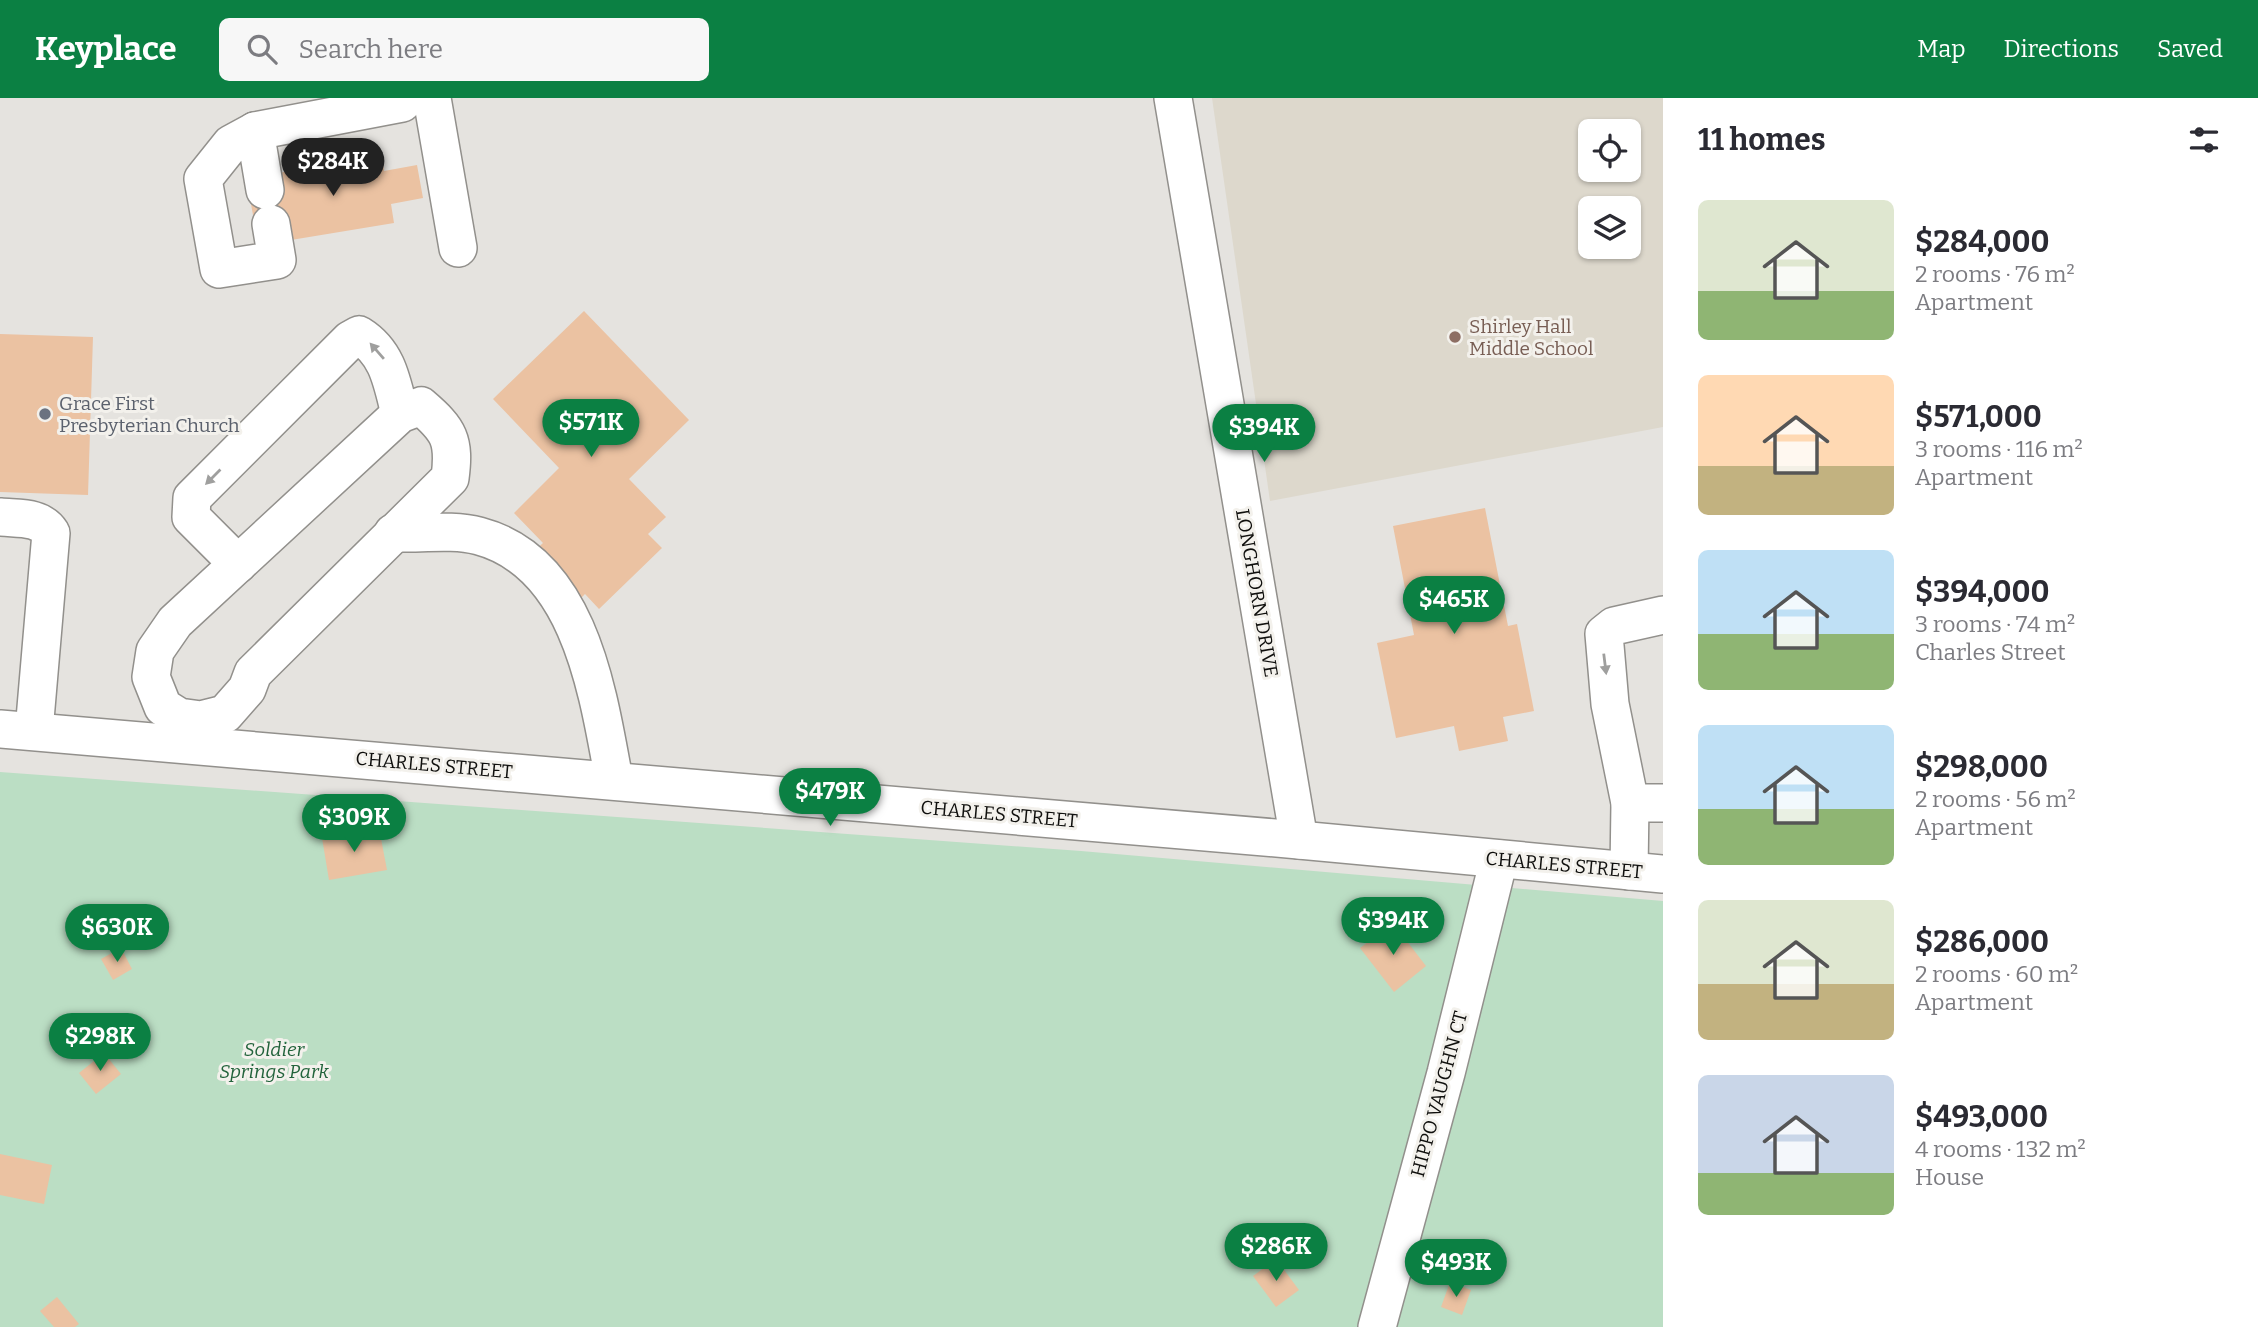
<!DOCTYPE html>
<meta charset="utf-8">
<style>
body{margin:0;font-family:Bitter,serif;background:#f7f7f7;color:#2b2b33;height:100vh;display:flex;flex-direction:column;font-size:26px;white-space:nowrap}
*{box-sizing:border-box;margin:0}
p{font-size:23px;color:#7c7c81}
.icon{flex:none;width:38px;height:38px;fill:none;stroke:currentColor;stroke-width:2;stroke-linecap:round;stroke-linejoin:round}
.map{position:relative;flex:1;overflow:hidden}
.sheet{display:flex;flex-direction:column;background:#fff;width:595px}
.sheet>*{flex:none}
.controls{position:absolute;left:1578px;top:21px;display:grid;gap:14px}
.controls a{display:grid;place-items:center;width:63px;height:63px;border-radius:10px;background:#fff;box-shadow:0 2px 5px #0004;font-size:35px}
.price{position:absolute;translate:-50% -60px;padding:0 16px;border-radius:24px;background:#0b8043;color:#fff;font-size:23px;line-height:46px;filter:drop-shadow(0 2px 4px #0008)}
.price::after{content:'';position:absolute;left:50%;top:42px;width:21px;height:16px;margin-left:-10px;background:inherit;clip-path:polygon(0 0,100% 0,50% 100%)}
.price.active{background:#222;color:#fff}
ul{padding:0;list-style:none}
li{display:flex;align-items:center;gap:21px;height:175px;padding:0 35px}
li span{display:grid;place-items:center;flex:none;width:196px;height:140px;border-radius:10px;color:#555}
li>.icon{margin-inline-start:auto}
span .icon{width:84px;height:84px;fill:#fffc;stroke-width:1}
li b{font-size:30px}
h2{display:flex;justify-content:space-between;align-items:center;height:84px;padding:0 35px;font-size:30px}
header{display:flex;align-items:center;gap:42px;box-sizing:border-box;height:98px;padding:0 35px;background:#0b8043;color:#fff}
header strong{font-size:33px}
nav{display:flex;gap:38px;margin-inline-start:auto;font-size:24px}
.search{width:490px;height:63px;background:#f7f7f7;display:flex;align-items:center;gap:18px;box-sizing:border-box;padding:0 24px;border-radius:10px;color:#7c7c81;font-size:26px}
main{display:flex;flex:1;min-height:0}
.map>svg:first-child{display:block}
</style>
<header>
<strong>Keyplace</strong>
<div class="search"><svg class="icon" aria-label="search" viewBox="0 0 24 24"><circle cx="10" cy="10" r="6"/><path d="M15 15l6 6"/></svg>Search here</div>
<nav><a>Map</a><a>Directions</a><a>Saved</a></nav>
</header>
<main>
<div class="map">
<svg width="1663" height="1229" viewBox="0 0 1663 1229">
<rect width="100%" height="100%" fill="#e5e3df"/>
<path fill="#ddd8cc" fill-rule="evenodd" d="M1212 0H1663V329L1270 403ZM1591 33H1629V72H1591ZM1591 110H1629V149H1591Z"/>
<polygon fill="#bbdec4" points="0,674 1081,753 1663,803 1663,1229 0,1229"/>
<g fill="#ebc2a2">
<polygon points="382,58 384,73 417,67 423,100 391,106 394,125 291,142 255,128 249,95 278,75"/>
<polygon points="584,213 689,322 629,381 666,419 648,436 662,450 599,511 585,496 574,507 528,459 543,445 514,415 559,370 493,301"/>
<polygon points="0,236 93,239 88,397 0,394"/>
<polygon points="1485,410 1508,528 1517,526 1534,613 1503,619 1508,643 1459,653 1454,628 1396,640 1377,545 1414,537 1393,428"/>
<polygon points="379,730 387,772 329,782 322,740"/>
<polygon points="1393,825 1426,868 1394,894 1360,850"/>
<polygon points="121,850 132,871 113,882 101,861"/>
<polygon points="104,955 121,976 96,996 79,975"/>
<polygon points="0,1056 52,1067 44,1106 0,1097"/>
<polygon points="1276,1161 1299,1192 1276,1209 1253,1178"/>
<polygon points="1450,1184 1471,1192 1462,1217 1441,1209"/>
<polygon points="57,1199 79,1226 75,1229 54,1229 40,1213"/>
</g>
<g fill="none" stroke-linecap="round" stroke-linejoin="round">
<g stroke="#92908c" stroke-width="40">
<g id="minor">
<polyline points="432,0 458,150"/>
<polyline points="1173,0 1299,742"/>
<polyline points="255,33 402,5 401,0"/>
<polyline points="265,92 255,33 231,46 203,81 219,171 277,162 271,126"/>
<path d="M421 308C449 332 455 342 450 380L253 575 247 591 225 616 201 622 179 619 163 609 151 579 155 553 175 524 400 316Z"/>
<path d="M0 419C19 421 40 418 51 435L34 633"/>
<path d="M393 435C420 436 453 431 479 438 580 465 598 595 614 682"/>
<path d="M238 466 191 419 192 400 350 242 359 237C388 255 392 284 400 316"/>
<polyline points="0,631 1299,742 1663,776"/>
<polyline points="1630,705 1663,705"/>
<polyline points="1629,773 1630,705 1610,606 1604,536 1614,528 1663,517"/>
<polyline points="1377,1229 1446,975 1499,761"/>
</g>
</g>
<use href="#minor" stroke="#fff" stroke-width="37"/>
</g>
<defs><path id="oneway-solid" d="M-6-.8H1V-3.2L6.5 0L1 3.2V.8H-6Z" transform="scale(1.75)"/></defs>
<g fill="#9f9f9e">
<use href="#oneway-solid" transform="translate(377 253) rotate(-131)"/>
<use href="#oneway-solid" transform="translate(213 379) rotate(135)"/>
<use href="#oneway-solid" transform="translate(1605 566) rotate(83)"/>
</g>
<circle fill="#8d6e63" stroke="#f3f1ec" stroke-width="2.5" cx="1455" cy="239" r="7"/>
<circle fill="#6b7280" stroke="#f3f1ec" stroke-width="2.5" cx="45" cy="316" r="7"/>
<g text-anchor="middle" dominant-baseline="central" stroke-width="6" stroke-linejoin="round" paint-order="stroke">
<g font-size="19" fill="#785e54" stroke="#f3f1ec" text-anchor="start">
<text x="1469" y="228">Shirley Hall<tspan x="1469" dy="22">Middle School</tspan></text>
</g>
<g font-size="19" fill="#5b616d" stroke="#f3f1ec" text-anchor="start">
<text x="59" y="305">Grace First<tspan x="59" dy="22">Presbyterian Church</tspan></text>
</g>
<g font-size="19" fill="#0f0f0d" stroke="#f3f1ec">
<text transform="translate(1257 495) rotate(80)">LONGHORN DRIVE</text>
<text transform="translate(434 667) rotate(5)">CHARLES STREET</text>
<text transform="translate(999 716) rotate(5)">CHARLES STREET</text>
<text transform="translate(1564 767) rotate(5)">CHARLES STREET</text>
<text transform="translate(1439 996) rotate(-75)">HIPPO VAUGHN CT</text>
</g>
<g font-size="19" font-style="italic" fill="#22633b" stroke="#f3f1ec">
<text x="274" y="951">Soldier<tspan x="274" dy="22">Springs Park</tspan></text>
</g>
</g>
</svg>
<div class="controls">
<a><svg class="icon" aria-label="locate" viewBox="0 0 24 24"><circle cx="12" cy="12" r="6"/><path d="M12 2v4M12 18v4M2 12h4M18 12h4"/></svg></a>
<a><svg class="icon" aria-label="layers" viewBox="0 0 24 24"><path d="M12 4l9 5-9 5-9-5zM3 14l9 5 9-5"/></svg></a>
</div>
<b class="price active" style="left:333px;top:100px">$284K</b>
<b class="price" style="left:591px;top:361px">$571K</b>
<b class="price" style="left:1264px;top:366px">$394K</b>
<b class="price" style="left:1454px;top:538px">$465K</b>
<b class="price" style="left:830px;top:730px">$479K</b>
<b class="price" style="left:354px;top:756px">$309K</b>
<b class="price" style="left:1393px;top:859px">$394K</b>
<b class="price" style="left:117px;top:866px">$630K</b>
<b class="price" style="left:100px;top:975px">$298K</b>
<b class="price" style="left:1276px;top:1185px">$286K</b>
<b class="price" style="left:1456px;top:1201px">$493K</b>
</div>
<section class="sheet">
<h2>11 homes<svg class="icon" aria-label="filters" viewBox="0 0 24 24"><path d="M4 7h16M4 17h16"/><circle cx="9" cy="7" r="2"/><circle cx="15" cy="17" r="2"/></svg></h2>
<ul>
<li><span style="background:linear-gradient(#dfe7d0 65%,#8fb573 0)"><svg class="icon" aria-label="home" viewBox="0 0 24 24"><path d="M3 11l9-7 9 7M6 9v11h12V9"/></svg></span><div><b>$284,000</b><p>2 rooms · 76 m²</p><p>Apartment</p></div></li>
<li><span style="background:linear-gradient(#ffd9b3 65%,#c2b280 0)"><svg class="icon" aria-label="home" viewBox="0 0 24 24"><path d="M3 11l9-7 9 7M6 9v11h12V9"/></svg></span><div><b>$571,000</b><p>3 rooms · 116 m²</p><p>Apartment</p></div></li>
<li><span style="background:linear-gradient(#bfe0f5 60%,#8fb573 0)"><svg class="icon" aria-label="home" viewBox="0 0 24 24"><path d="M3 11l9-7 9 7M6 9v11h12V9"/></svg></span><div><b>$394,000</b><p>3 rooms · 74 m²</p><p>Charles Street</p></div></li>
<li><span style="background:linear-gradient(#bfe0f5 60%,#8fb573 0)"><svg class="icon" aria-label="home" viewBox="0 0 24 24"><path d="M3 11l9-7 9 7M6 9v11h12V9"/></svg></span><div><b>$298,000</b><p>2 rooms · 56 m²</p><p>Apartment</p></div></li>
<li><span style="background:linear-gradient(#dfe7d0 60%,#c2b280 0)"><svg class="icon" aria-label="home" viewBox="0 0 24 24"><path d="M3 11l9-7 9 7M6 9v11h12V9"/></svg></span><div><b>$286,000</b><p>2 rooms · 60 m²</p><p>Apartment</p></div></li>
<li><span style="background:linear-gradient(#c9d6e8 70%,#8fb573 0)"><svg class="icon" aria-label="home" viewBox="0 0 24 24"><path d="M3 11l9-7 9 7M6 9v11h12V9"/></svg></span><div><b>$493,000</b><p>4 rooms · 132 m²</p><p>House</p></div></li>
</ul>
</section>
</main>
